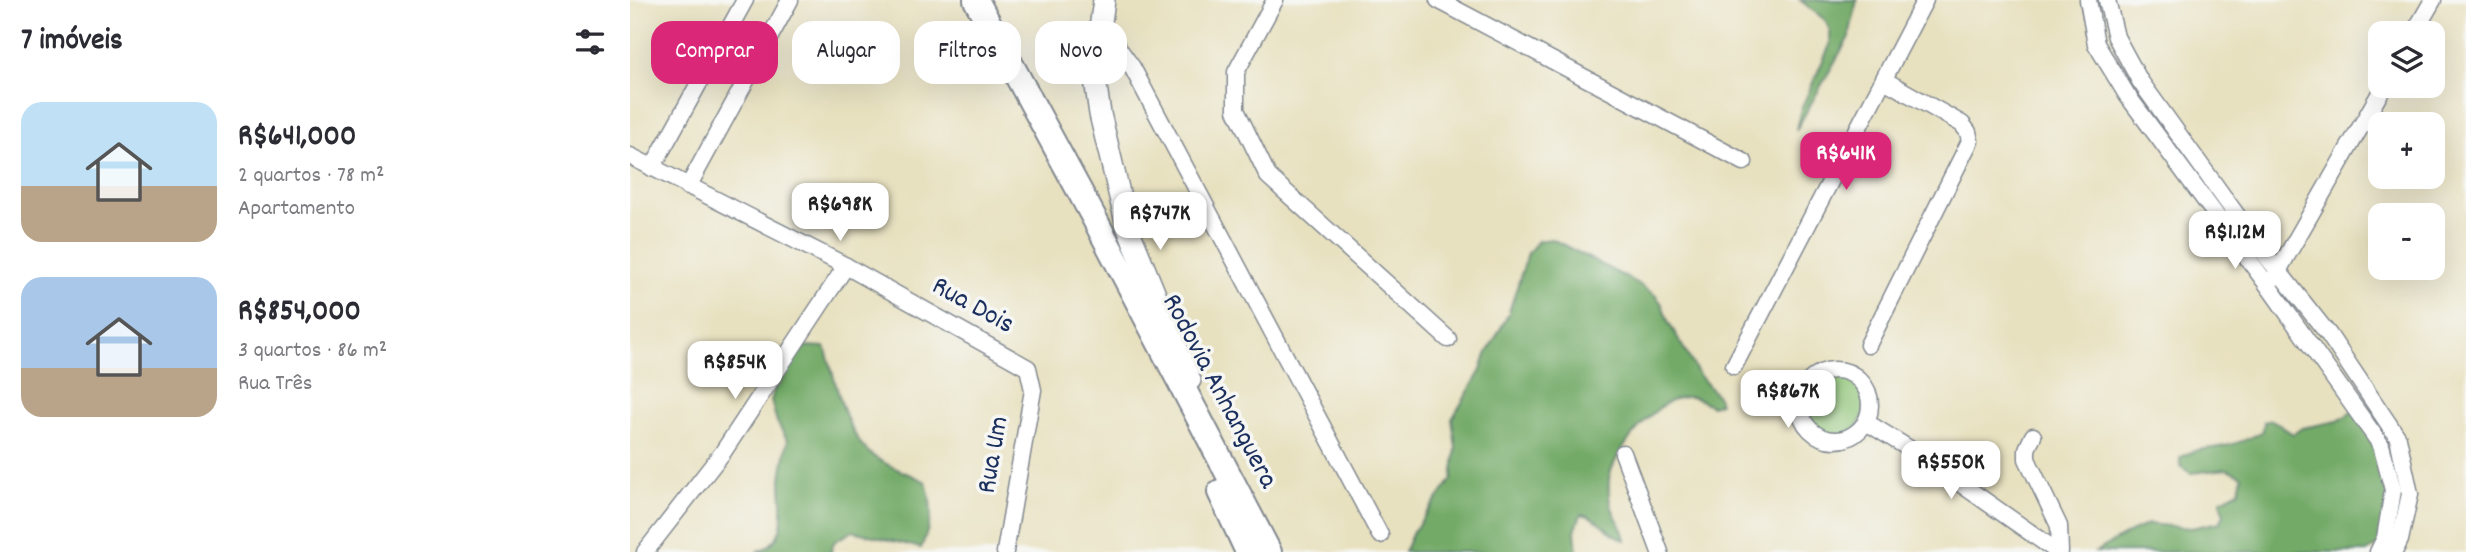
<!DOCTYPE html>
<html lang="pt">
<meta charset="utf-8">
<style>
body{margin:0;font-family:Dekko,sans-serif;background:#f7f7f7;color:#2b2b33;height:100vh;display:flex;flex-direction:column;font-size:26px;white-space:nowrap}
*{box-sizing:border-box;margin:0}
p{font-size:23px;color:#7c7c81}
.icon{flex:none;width:38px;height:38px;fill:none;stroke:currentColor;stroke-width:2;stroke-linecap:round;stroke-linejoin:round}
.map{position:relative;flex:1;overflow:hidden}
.details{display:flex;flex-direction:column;background:#fff;width:630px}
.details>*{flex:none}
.guide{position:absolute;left:21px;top:21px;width:665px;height:63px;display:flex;gap:14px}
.controls{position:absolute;left:1738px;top:21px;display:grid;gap:14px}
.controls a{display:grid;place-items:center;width:77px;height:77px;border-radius:14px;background:#fff;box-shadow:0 7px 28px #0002;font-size:35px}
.price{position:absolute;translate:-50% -60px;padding:0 16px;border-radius:14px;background:#fff;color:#222;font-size:23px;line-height:46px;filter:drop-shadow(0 2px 4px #0008)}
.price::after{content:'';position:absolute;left:50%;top:42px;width:21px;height:16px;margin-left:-10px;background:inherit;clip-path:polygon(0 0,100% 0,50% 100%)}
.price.current{background:#db2777;color:#fff}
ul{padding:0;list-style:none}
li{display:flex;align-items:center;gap:21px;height:175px;padding:0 21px}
li span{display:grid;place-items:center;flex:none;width:196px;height:140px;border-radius:21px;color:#555}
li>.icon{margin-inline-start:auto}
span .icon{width:84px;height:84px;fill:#fffc;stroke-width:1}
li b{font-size:30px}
h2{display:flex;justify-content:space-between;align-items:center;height:84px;padding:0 21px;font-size:30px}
.chip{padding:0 24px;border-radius:21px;background:#fff;box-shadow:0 7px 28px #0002;font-size:24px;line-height:63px}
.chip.current{background:#db2777;color:#fff}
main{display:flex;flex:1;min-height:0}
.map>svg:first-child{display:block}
</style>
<main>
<section class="details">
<h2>7 imóveis<svg class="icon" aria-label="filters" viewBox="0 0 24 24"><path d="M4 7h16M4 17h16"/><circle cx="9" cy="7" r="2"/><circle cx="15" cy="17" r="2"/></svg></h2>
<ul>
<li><span style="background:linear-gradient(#bfe0f5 60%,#b9a48a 0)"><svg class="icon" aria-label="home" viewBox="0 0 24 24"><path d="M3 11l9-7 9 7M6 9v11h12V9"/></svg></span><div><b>R$641,000</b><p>2 quartos · 78 m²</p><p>Apartamento</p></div></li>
<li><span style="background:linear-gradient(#a9c7e8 65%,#b9a48a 0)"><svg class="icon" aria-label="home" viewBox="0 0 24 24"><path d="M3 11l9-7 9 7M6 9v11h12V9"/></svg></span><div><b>R$854,000</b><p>3 quartos · 86 m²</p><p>Rua Três</p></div></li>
</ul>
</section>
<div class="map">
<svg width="1836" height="552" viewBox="0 0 1836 552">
<rect width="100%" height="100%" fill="#f6f6f2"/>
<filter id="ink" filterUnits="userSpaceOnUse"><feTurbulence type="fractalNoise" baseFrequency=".0143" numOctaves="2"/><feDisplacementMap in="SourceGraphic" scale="14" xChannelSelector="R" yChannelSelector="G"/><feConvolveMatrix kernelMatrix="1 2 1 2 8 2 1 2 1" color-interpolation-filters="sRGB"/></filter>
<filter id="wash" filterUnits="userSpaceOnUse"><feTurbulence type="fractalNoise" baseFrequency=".00686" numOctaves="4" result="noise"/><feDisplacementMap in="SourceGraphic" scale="28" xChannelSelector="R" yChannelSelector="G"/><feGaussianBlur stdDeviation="1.57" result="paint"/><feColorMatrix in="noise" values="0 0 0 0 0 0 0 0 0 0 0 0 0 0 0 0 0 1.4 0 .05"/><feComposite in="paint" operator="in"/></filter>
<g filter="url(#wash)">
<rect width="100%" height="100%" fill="#e8e1c0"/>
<circle fill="#8fc578" stroke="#557a6b" stroke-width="2" cx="1204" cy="405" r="31"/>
<g fill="#73aa68" stroke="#476c63" stroke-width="2">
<polygon points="1170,0 1227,0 1219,37 1166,130 1171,109 1200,45 1200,31 1195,20"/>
<path d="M922 239 1007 283 1025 295 1032 304 1038 321 1069 375 1088 397 1090 403 1082 406C1074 402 1066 396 1057 397 1027 397 988 448 980 474 978 480 979 488 979 495 979 510 993 525 995 540 978 535 969 516 951 514L945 531 947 552H774L783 532 822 479 826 448 822 419 850 372 856 355 878 315 898 253 908 241Z"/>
<path d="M176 346 195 347C206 380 214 434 242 455 257 467 279 473 296 482 304 511 302 521 291 548L223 531 204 542 201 552H126C161 541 151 509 151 480 152 467 155 455 158 441L147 422 141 401 148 374 156 357Z"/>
<path d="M1744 407C1746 421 1747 437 1750 451 1761 496 1798 517 1737 552H1466L1498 533 1518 524 1561 528 1590 522 1594 515 1591 506V500L1609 491 1612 476 1597 469 1561 473 1551 467 1550 458C1567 447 1577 450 1595 446 1609 443 1620 439 1633 431L1634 422 1642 420 1663 434 1672 428 1708 421 1720 413Z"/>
</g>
</g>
<g filter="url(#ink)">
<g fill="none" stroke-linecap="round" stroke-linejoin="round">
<g stroke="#82888f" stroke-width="19">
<g id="minor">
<polyline points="645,0 606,72 606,110 638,176 818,339"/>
<polyline points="808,0 1114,162"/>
<polyline points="1458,0 1466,44 1497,95 1639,287 1751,445 1763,490 1755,538 1748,552"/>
<polyline points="1477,0 1486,37 1510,81 1634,253 1699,335 1768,438 1780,494 1770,540 1764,552"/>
<polyline points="470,23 502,67 750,535"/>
<polyline points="1784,33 1803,0"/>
<polyline points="0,156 216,266 398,368 403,390 375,552"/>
<polyline points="22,168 115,0"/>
<polyline points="58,187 160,0"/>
<polyline points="1644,278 1754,86"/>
<polyline points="1238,345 1340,141 1338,132 1332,124 1254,80"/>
<polyline points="1104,366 1295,0"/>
<circle cx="1205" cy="405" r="35"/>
<polyline points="1236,422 1288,454 1428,552"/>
<polyline points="1403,436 1397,449 1397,459 1429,526 1430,552"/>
<polyline points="993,453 1030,552"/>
<polyline points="15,552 93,452 216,266"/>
</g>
</g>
<g stroke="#82888f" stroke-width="24">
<polyline id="major" points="474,0 464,72 470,114 497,226 560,380"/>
</g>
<g stroke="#82888f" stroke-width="28">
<g id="highway">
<polyline points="346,0 462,214 639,552"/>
<polyline points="590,492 618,552"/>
</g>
</g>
<use href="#minor" stroke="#fff" stroke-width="16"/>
<use href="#major" stroke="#fff" stroke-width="21"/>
<use href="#highway" stroke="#fff" stroke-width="24"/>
</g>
</g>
<g text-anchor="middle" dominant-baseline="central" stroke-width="7" stroke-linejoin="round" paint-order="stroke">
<g font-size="28" fill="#1b2f5e" stroke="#f6f6f2">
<text transform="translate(342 307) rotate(29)">Rua Dois</text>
<text transform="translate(588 392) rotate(62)">Rodovia Anhanguera</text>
<text transform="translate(365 455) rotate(-80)">Rua Um</text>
</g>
</g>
</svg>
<div class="controls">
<a><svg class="icon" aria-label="layers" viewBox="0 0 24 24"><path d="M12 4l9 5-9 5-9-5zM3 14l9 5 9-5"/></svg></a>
<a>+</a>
<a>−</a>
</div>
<b class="price current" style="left:1216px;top:192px">R$641K</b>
<b class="price" style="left:210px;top:243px">R$698K</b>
<b class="price" style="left:530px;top:252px">R$747K</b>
<b class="price" style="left:1605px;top:271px">R$1.12M</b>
<b class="price" style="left:105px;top:401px">R$854K</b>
<b class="price" style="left:1158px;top:430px">R$867K</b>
<b class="price" style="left:1321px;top:501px">R$550K</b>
<div class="guide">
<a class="chip current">Comprar</a>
<a class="chip">Alugar</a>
<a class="chip">Filtros</a>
<a class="chip">Novo</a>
</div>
</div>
</main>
